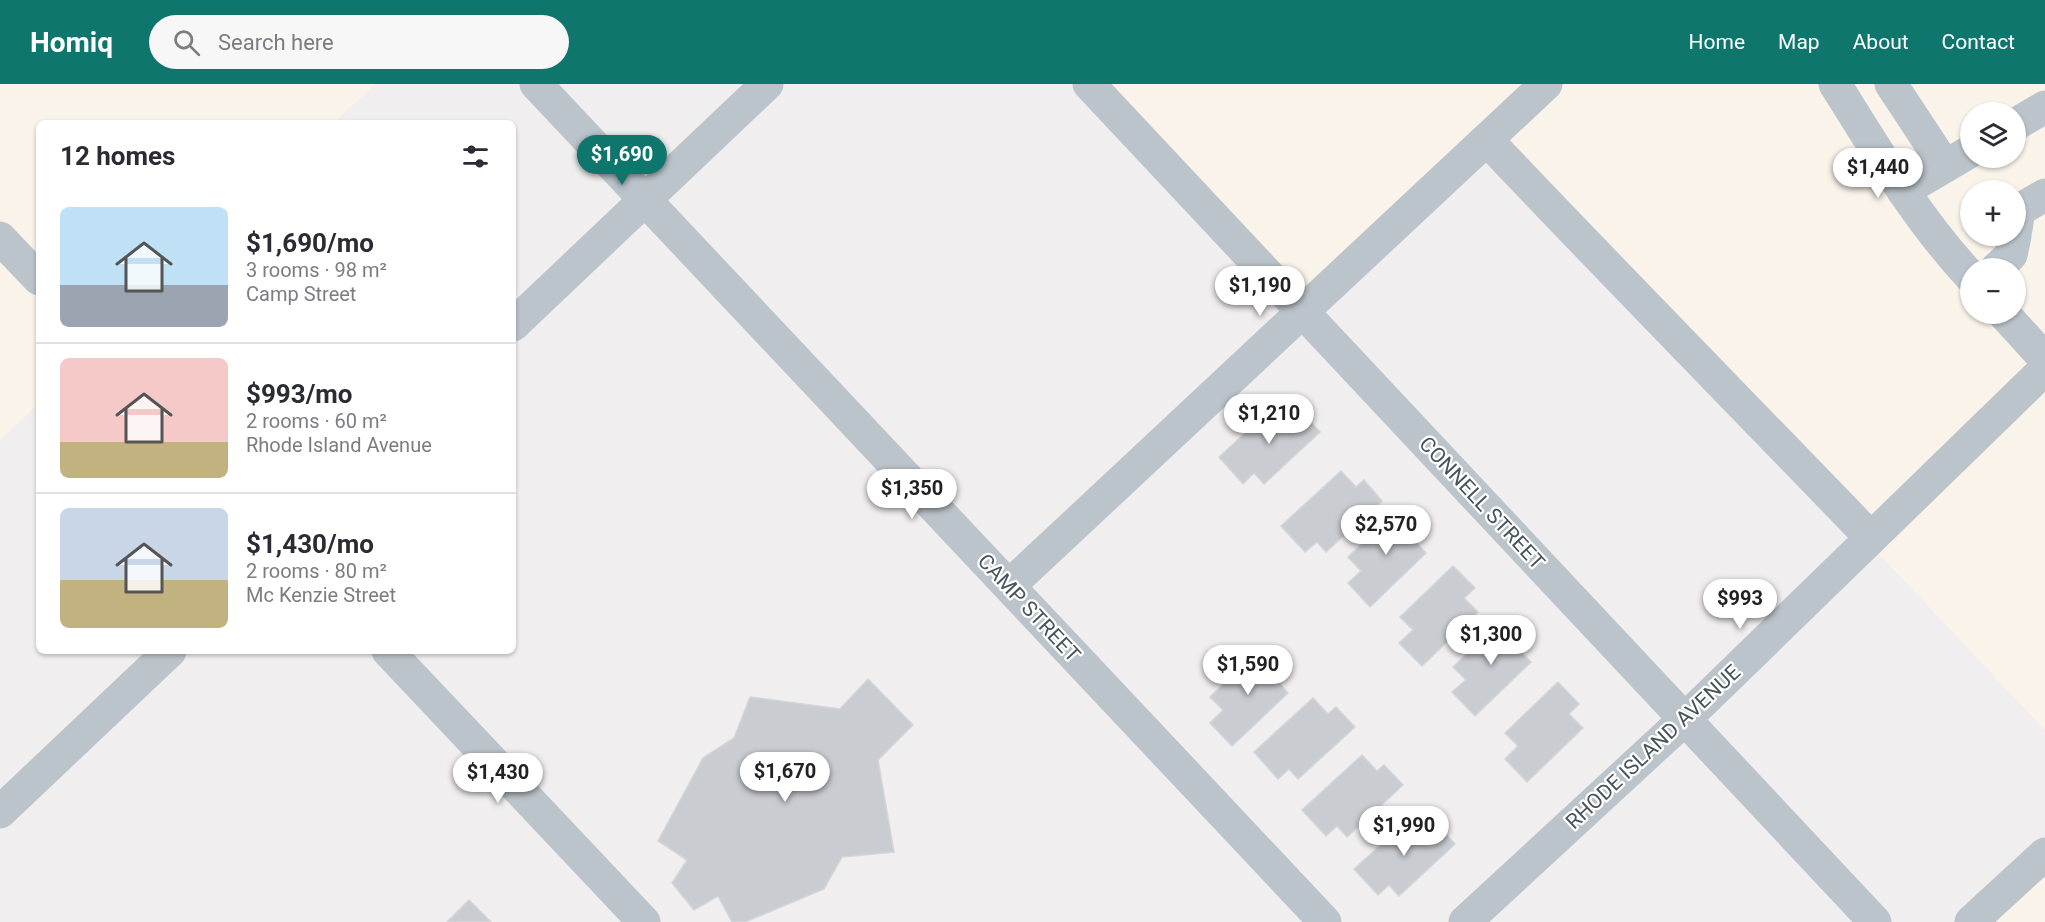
<!DOCTYPE html>
<meta charset="utf-8">
<style>
body{margin:0;font-family:Roboto,sans-serif;background:#f7f7f7;color:#2b2b33;height:100vh;display:flex;flex-direction:column;font-size:22px;white-space:nowrap}
*{box-sizing:border-box;margin:0}
p{font-size:20px;color:#7c7c81}
.icon{flex:none;width:33px;height:33px;fill:none;stroke:currentColor;stroke-width:2;stroke-linecap:round;stroke-linejoin:round}
.map{position:relative;flex:1;overflow:hidden}
.side{position:absolute;left:36px;top:36px;width:480px;height:534px;display:flex;flex-direction:column;background:#fff;border-radius:9px;box-shadow:0 2px 4px #0004}
.side>*{flex:none}
.controls{position:absolute;left:1960px;top:18px;display:grid;gap:12px}
.controls a{display:grid;place-items:center;width:66px;height:66px;border-radius:50%;background:#fff;box-shadow:0 2px 4px #0004;font-size:30px}
.price{position:absolute;translate:-50% -51px;padding:0 14px;border-radius:21px;background:#fff;color:#222;font-size:20px;line-height:39px;filter:drop-shadow(0 2px 3px #0008)}
.price::after{content:'';position:absolute;left:50%;top:36px;width:18px;height:14px;margin-left:-9px;background:inherit;clip-path:polygon(0 0,100% 0,50% 100%)}
.price.current{background:#0f766e;color:#fff}
ul{padding:0;list-style:none}
li{display:flex;align-items:center;gap:18px;height:150px;padding:0 24px}
li+li{border-top:2px solid #e1e1e2}
li span{display:grid;place-items:center;flex:none;width:168px;height:120px;border-radius:9px;color:#555}
li>.icon{margin-inline-start:auto}
span .icon{width:72px;height:72px;fill:#fffc;stroke-width:1}
li b{font-size:26px}
h2{display:flex;justify-content:space-between;align-items:center;height:72px;padding:0 24px;font-size:26px}
header{display:flex;align-items:center;gap:36px;box-sizing:border-box;height:84px;padding:0 30px;background:#0f766e;color:#fff}
header strong{font-size:28px}
nav{display:flex;gap:33px;margin-inline-start:auto;font-size:21px}
.search{width:420px;height:54px;background:#f7f7f7;display:flex;align-items:center;gap:15px;box-sizing:border-box;padding:0 21px;border-radius:33px;color:#7c7c81;font-size:22px}
.map>svg:first-child{display:block}
</style>
<header>
<strong>Homiq</strong>
<div class="search"><svg class="icon" aria-label="search" viewBox="0 0 24 24"><circle cx="10" cy="10" r="6"/><path d="M15 15l6 6"/></svg>Search here</div>
<nav><a>Home</a><a>Map</a><a>About</a><a>Contact</a></nav>
</header>
<div class="map">
<svg width="2045" height="838" viewBox="0 0 2045 838">
<rect width="100%" height="100%" fill="#f1eeef"/>
<g fill="#faf3e9" fill-rule="evenodd">
<polygon points="0,0 375,0 334,39 39,39 39,319 0,356"/>
<path d="M1099 0H2045V646L1495 63 1313 232ZM1971 28H2016V74H1971ZM1971 106H2016V152H1971ZM1971 184H2016V230H1971Z"/>
<polygon points="2045,765 2045,838 1999,838 1984,822"/>
</g>
<g fill="#c9ccd1" stroke="#d3d5d9" stroke-width="1.5">
<polygon points="1279,318 1294,335 1302,328 1320,348 1264,400 1254,389 1243,400 1219,373"/>
<polygon points="1341,387 1356,403 1364,396 1382,417 1326,468 1317,458 1305,468 1281,442"/>
<polygon points="1401,422 1422,445 1412,454 1426,469 1370,523 1348,499 1361,487 1348,473"/>
<polygon points="1453,482 1475,504 1464,514 1478,528 1422,582 1399,559 1413,546 1400,533"/>
<polygon points="1506,532 1528,554 1517,564 1531,578 1475,632 1452,608 1466,596 1453,583"/>
<polygon points="1263,562 1285,584 1275,594 1288,609 1232,662 1210,639 1223,626 1210,613"/>
<polygon points="868,595 913,641 878,676 894,768 842,773 824,805 745,838 732,838 718,812 694,826 672,799 687,776 658,757 703,674 734,654 750,613 840,625"/>
<polygon points="1558,598 1579,620 1569,630 1583,644 1527,698 1505,675 1518,662 1505,649"/>
<polygon points="1313,614 1328,630 1336,623 1355,643 1298,695 1289,685 1278,695 1254,668"/>
<polygon points="1362,671 1377,687 1384,681 1403,701 1347,753 1337,742 1326,752 1302,726"/>
<polygon points="1414,731 1428,747 1436,740 1455,760 1399,812 1389,801 1378,811 1354,785"/>
<polygon points="469,816 491,838 447,838"/>
</g>
<g fill="none" stroke-linecap="round" stroke-linejoin="round">
<g stroke="#bbc4ca" stroke-width="33">
<polyline points="536,0 1325,838"/>
<polyline points="1089,0 1875,838"/>
<path d="M1835 0C1877 67 1917 135 1971 193"/>
<polyline points="1891,0 1945,82"/>
<polyline points="2016,40 2045,23"/>
<path d="M1487 56C1614 190 1743 321 1871 454"/>
<polyline points="1903,107 1971,67"/>
<polyline points="2016,145 2019,126 2045,111"/>
<polyline points="0,154 39,195"/>
<polyline points="1997,184 2011,171 2015,152"/>
<polyline points="2004,230 2045,275"/>
<polyline points="513,241 767,0"/>
<polyline points="1009,502 1546,0"/>
<polyline points="388,567 644,838"/>
<polyline points="0,728 170,567"/>
<polyline points="1465,838 1685,635 2045,285"/>
<polyline points="1971,838 2045,770"/>
</g>
</g>
<g text-anchor="middle" dominant-baseline="central" stroke-width="4.5" stroke-linejoin="round" paint-order="stroke">
<g font-size="21" fill="#48535a" stroke="#fff">
<text transform="translate(1482 419) rotate(47)">CONNELL STREET</text>
<text transform="translate(1029 524) rotate(47)">CAMP STREET</text>
<text transform="translate(1653 663) rotate(-43)">RHODE ISLAND AVENUE</text>
</g>
</g>
</svg>
<div class="controls">
<a><svg class="icon" aria-label="layers" viewBox="0 0 24 24"><path d="M12 4l9 5-9 5-9-5zM3 14l9 5 9-5"/></svg></a>
<a>+</a>
<a>−</a>
</div>
<b class="price current" style="left:622px;top:102px">$1,690</b>
<b class="price" style="left:1878px;top:115px">$1,440</b>
<b class="price" style="left:1260px;top:233px">$1,190</b>
<b class="price" style="left:1269px;top:361px">$1,210</b>
<b class="price" style="left:912px;top:436px">$1,350</b>
<b class="price" style="left:1386px;top:472px">$2,570</b>
<b class="price" style="left:1740px;top:546px">$993</b>
<b class="price" style="left:1491px;top:582px">$1,300</b>
<b class="price" style="left:1248px;top:612px">$1,590</b>
<b class="price" style="left:785px;top:719px">$1,670</b>
<b class="price" style="left:498px;top:720px">$1,430</b>
<b class="price" style="left:1404px;top:773px">$1,990</b>
<section class="side">
<h2>12 homes<svg class="icon" aria-label="filters" viewBox="0 0 24 24"><path d="M4 7h16M4 17h16"/><circle cx="9" cy="7" r="2"/><circle cx="15" cy="17" r="2"/></svg></h2>
<ul>
<li><span style="background:linear-gradient(#bfe0f5 65%,#9aa5b1 0)"><svg class="icon" aria-label="home" viewBox="0 0 24 24"><path d="M3 11l9-7 9 7M6 9v11h12V9"/></svg></span><div><b>$1,690/mo</b><p>3 rooms · 98 m²</p><p>Camp Street</p></div></li>
<li><span style="background:linear-gradient(#f6c9c9 70%,#c2b280 0)"><svg class="icon" aria-label="home" viewBox="0 0 24 24"><path d="M3 11l9-7 9 7M6 9v11h12V9"/></svg></span><div><b>$993/mo</b><p>2 rooms · 60 m²</p><p>Rhode Island Avenue</p></div></li>
<li><span style="background:linear-gradient(#c9d6e8 60%,#c2b280 0)"><svg class="icon" aria-label="home" viewBox="0 0 24 24"><path d="M3 11l9-7 9 7M6 9v11h12V9"/></svg></span><div><b>$1,430/mo</b><p>2 rooms · 80 m²</p><p>Mc Kenzie Street</p></div></li>
</ul>
</section>
</div>
